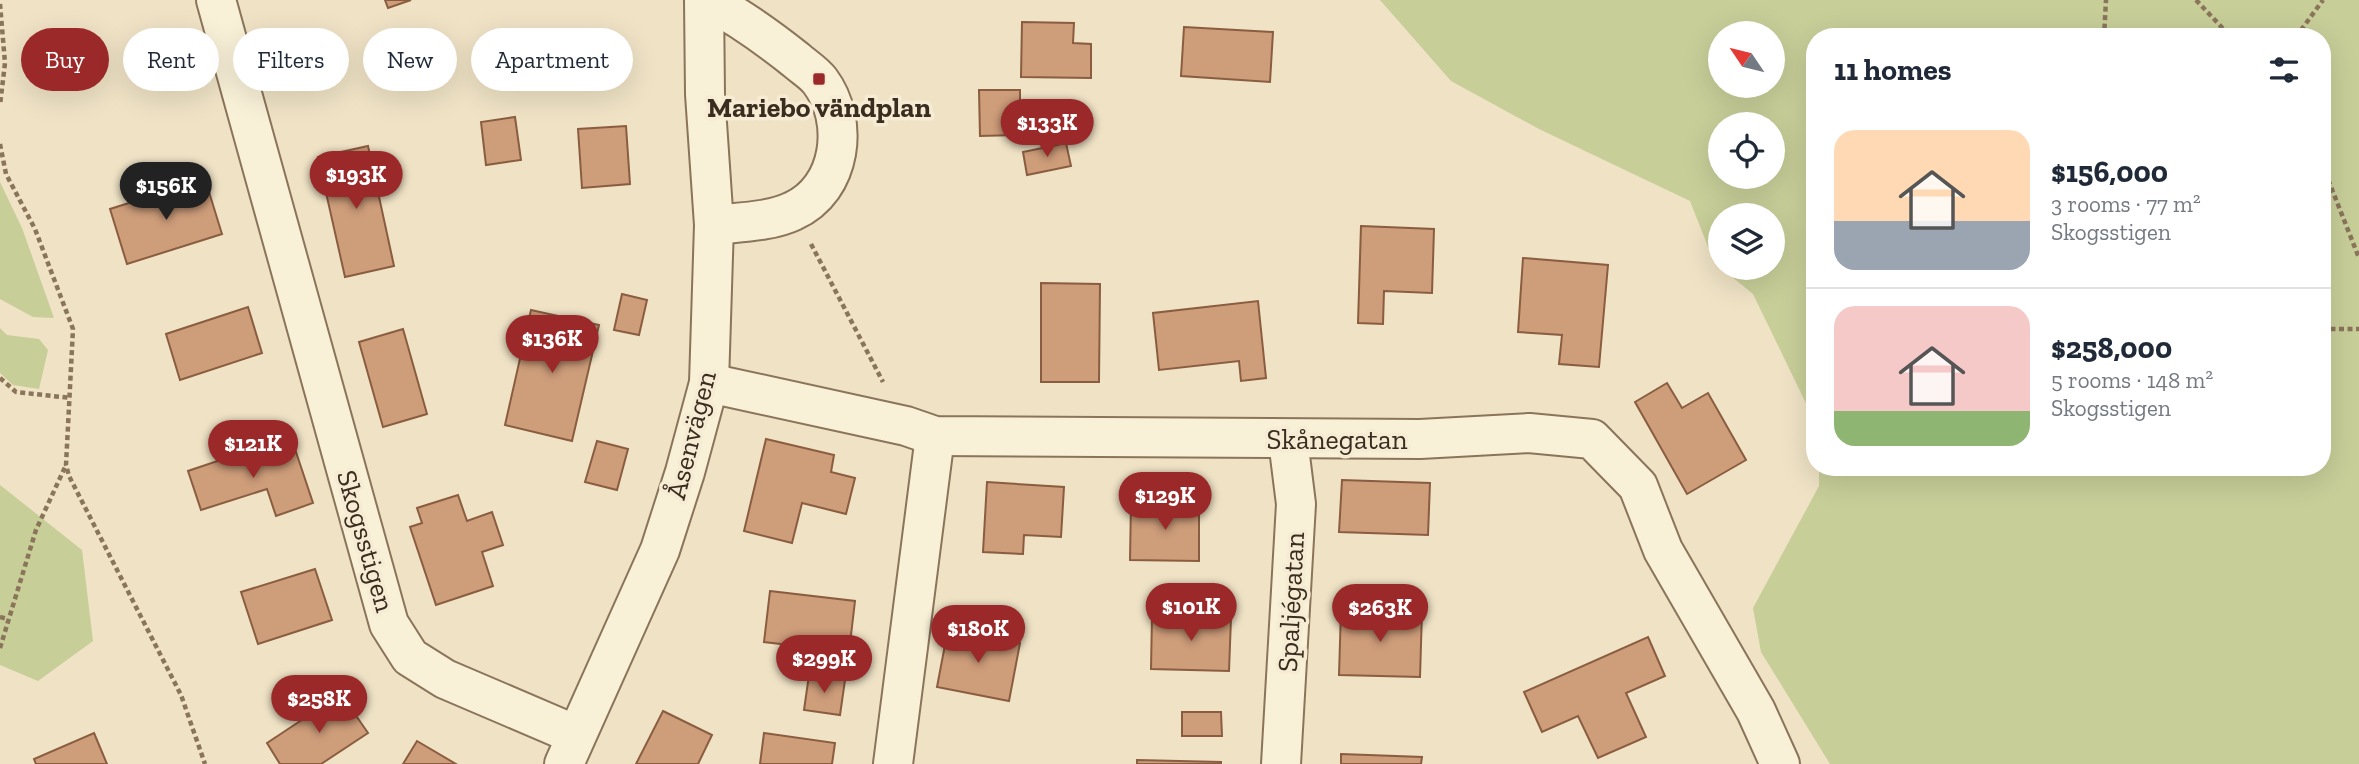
<!DOCTYPE html>
<meta charset="utf-8">
<style>
body{margin:0;font-family:"Zilla Slab",serif;background:#f6f6f7;color:#1f2937;height:100vh;display:flex;flex-direction:column;font-size:26px;white-space:nowrap}
*{box-sizing:border-box;margin:0}
p{font-size:23px;color:#747a83}
.icon{flex:none;width:38px;height:38px;fill:none;stroke:currentColor;stroke-width:2;stroke-linecap:round;stroke-linejoin:round}
.map{position:relative;flex:1;overflow:hidden}
.panel{position:absolute;left:1806px;top:28px;width:525px;height:448px;display:flex;flex-direction:column;background:#fff;border-radius:28px;box-shadow:0 7px 28px #0002}
.panel>*{flex:none}
.hud{position:absolute;left:21px;top:28px;width:665px;height:63px;display:flex;gap:14px}
.needle{width:46px;rotate:305deg}
.controls{position:absolute;left:1708px;top:21px;display:grid;gap:14px}
.controls a{display:grid;place-items:center;width:77px;height:77px;border-radius:50%;background:#fff;box-shadow:0 7px 28px #0002;font-size:35px}
.price{position:absolute;translate:-50% -60px;padding:0 16px;border-radius:24px;background:#9b292a;color:#fff;font-size:23px;line-height:46px;filter:drop-shadow(0 2px 4px #0008)}
.price::after{content:'';position:absolute;left:50%;top:42px;width:21px;height:16px;margin-left:-10px;background:inherit;clip-path:polygon(0 0,100% 0,50% 100%)}
.price.selected{background:#222;color:#fff}
ul{padding:0;list-style:none}
li{display:flex;align-items:center;gap:21px;height:175px;padding:0 28px}
li+li{border-top:2px solid #e0e1e3}
li span{display:grid;place-items:center;flex:none;width:196px;height:140px;border-radius:21px;color:#555}
li>.icon{margin-inline-start:auto}
span .icon{width:84px;height:84px;fill:#fffc;stroke-width:1}
li b{font-size:30px}
h2{display:flex;justify-content:space-between;align-items:center;height:84px;padding:0 28px;font-size:30px}
.tag{padding:0 24px;border-radius:32px;background:#fff;box-shadow:0 7px 28px #0002;font-size:24px;line-height:63px}
.tag.selected{background:#9b292a;color:#fff}
.map>svg:first-child{display:block}
</style>
<div class="map">
<svg width="2359" height="764" viewBox="0 0 2359 764">
<rect width="100%" height="100%" fill="#efe2c5"/>
<g fill="#c7ce98" fill-rule="evenodd">
<path d="M1380 0H2359V764H1830L1761 652 1753 608 1819 486V467H2322V37H1815V422L1753 294 1721 268H1773V215H1720V267L1714 262 1690 201 1539 129 1451 81ZM1720 33H1773V86H1720ZM1720 124H1773V177H1720Z"/>
<polygon points="0,182 22,228 54,318 33,317 0,299"/>
<polygon points="0,328 7,335 39,339 48,350 39,389 13,385 0,373"/>
<polygon points="0,485 82,550 93,641 38,681 0,665"/>
</g>
<g fill="#ce9d7a" stroke="#8a5d40" stroke-width="2">
<polygon points="385,0 411,0 388,8"/>
<polygon points="1022,22 1074,23 1073,43 1091,44 1091,78 1021,77"/>
<polygon points="1184,27 1273,32 1270,82 1181,76"/>
<polygon points="979,90 1020,90 1020,135 980,136"/>
<polygon points="515,117 521,160 486,165 481,122"/>
<polygon points="626,126 630,184 582,188 578,129"/>
<polygon points="1066,143 1071,166 1027,175 1023,152"/>
<polygon points="368,146 394,266 345,277 318,157"/>
<polygon points="205,179 222,234 127,264 110,209"/>
<polygon points="1361,226 1434,229 1432,293 1384,291 1383,324 1358,323"/>
<polygon points="1523,258 1608,265 1599,367 1559,364 1562,335 1518,332"/>
<polygon points="1041,283 1100,284 1099,382 1041,382"/>
<polygon points="622,294 647,300 639,335 614,330"/>
<polygon points="1258,301 1266,378 1241,381 1239,361 1159,370 1153,313"/>
<polygon points="248,307 262,353 180,380 166,334"/>
<polygon points="531,310 599,325 572,441 505,425"/>
<polygon points="403,329 427,414 383,427 359,342"/>
<polygon points="1667,383 1682,408 1708,393 1746,460 1687,494 1635,402"/>
<polygon points="766,439 834,455 831,472 855,478 846,514 802,503 792,543 744,531"/>
<polygon points="597,441 628,449 617,490 585,482"/>
<polygon points="265,445 270,461 296,452 313,503 276,516 267,489 201,510 188,471"/>
<polygon points="1342,480 1430,483 1428,535 1339,532"/>
<polygon points="987,482 1064,487 1061,537 1024,535 1023,554 983,552"/>
<polygon points="458,495 467,521 492,512 503,545 482,552 493,586 436,605 410,527 422,523 417,508"/>
<polygon points="1131,503 1199,504 1199,561 1130,560"/>
<polygon points="315,569 332,620 258,644 241,592"/>
<polygon points="770,591 855,601 849,652 764,642"/>
<polygon points="1341,610 1422,612 1420,677 1339,675"/>
<polygon points="1152,616 1231,618 1229,671 1151,669"/>
<polygon points="948,629 1020,643 1009,701 937,687"/>
<polygon points="1648,637 1665,676 1626,693 1646,737 1598,758 1578,716 1542,732 1524,692"/>
<polygon points="809,675 845,680 840,715 804,710"/>
<polygon points="341,694 368,733 321,764 280,764 267,743"/>
<polygon points="663,711 712,735 698,764 636,764"/>
<polygon points="1182,712 1221,712 1222,736 1182,736"/>
<polygon points="94,733 107,764 36,764 34,759"/>
<polygon points="764,733 835,743 832,764 760,764"/>
<polygon points="417,741 456,764 403,764"/>
<polygon points="1341,754 1422,757 1421,764 1341,764"/>
<polygon points="1137,760 1221,762 1221,764 1137,764"/>
</g>
<g fill="none" stroke-linecap="round" stroke-linejoin="round">
<g stroke="#8a745a" stroke-width="42">
<g id="minor">
<polyline points="216,0 389,624 410,657 445,679 576,735"/>
<path d="M707 0C741 18 766 36 796 60 804 67 814 73 820 81 850 121 842 189 793 211 770 222 739 222 714 225"/>
<polyline points="709,383 906,426 935,436 1420,439 1529,433 1592,439 1638,486 1663,550 1756,711 1780,764"/>
<polyline points="893,764 935,436"/>
<polyline points="1281,764 1296,504 1288,440"/>
</g>
</g>
<g stroke="#8a745a" stroke-width="42">
<polyline id="tertiary" points="564,764 660,550 685,472 709,383 714,225 705,94 704,0"/>
</g>
<g stroke="#8a745a" stroke-width="4.5" stroke-dasharray="5 3.5" stroke-linecap="butt">
<polyline points="2196,0 2231,37"/>
<polyline points="0,4 5,63 0,105"/>
<polyline points="2104,37 2106,0"/>
<polyline points="2296,37 2323,0"/>
<polyline points="0,144 6,174 35,229 73,329 66,465 69,476 181,695 205,764"/>
<polyline points="2322,164 2359,258"/>
<polyline points="811,244 883,382"/>
<polyline points="2322,329 2359,329"/>
<polyline points="0,378 16,392 71,398"/>
<polyline points="0,617 8,619"/>
<polyline points="0,648 36,530 66,465"/>
</g>
<use href="#minor" stroke="#f9f0d8" stroke-width="38"/>
<use href="#tertiary" stroke="#f9f0d8" stroke-width="38"/>
</g>
<rect fill="#9b292a" stroke="#f6ecd4" stroke-width="2.5" x="812" y="72" width="14" height="14" rx="3.5"/>
<g text-anchor="middle" dominant-baseline="central" stroke-width="7" stroke-linejoin="round" paint-order="stroke">
<g font-size="28" font-weight="bold" fill="#3a2c1f" stroke="#f6ecd4">
<text x="819" y="107">Mariebo vändplan</text>
</g>
<g font-size="28" fill="#3a2c1f" stroke="#f6ecd4">
<text transform="translate(691 435) rotate(-76)">Åsenvägen</text>
<text x="1337" y="439">Skånegatan</text>
<text transform="translate(366 541) rotate(74)">Skogsstigen</text>
<text transform="translate(1291 602) rotate(-87)">Spaljégatan</text>
</g>
</g>
</svg>
<div class="controls">
<a><svg class="needle" viewBox="-14 -14 28 28"><path d="M0-13l5 13h-10z" fill="#e53935"/><path d="M0 13l5-13h-10z" fill="#747a83"/></svg></a>
<a><svg class="icon" aria-label="locate" viewBox="0 0 24 24"><circle cx="12" cy="12" r="6"/><path d="M12 2v4M12 18v4M2 12h4M18 12h4"/></svg></a>
<a><svg class="icon" aria-label="layers" viewBox="0 0 24 24"><path d="M12 4l9 5-9 5-9-5zM3 14l9 5 9-5"/></svg></a>
</div>
<b class="price" style="left:1047px;top:159px">$133K</b>
<b class="price" style="left:356px;top:211px">$193K</b>
<b class="price selected" style="left:166px;top:222px">$156K</b>
<b class="price" style="left:552px;top:375px">$136K</b>
<b class="price" style="left:253px;top:480px">$121K</b>
<b class="price" style="left:1165px;top:532px">$129K</b>
<b class="price" style="left:1191px;top:643px">$101K</b>
<b class="price" style="left:1380px;top:644px">$263K</b>
<b class="price" style="left:978px;top:665px">$180K</b>
<b class="price" style="left:824px;top:695px">$299K</b>
<b class="price" style="left:319px;top:735px">$258K</b>
<div class="hud">
<a class="tag selected">Buy</a>
<a class="tag">Rent</a>
<a class="tag">Filters</a>
<a class="tag">New</a>
<a class="tag">Apartment</a>
</div>
<section class="panel">
<h2>11 homes<svg class="icon" aria-label="filters" viewBox="0 0 24 24"><path d="M4 7h16M4 17h16"/><circle cx="9" cy="7" r="2"/><circle cx="15" cy="17" r="2"/></svg></h2>
<ul>
<li><span style="background:linear-gradient(#ffd9b3 65%,#9aa5b1 0)"><svg class="icon" aria-label="home" viewBox="0 0 24 24"><path d="M3 11l9-7 9 7M6 9v11h12V9"/></svg></span><div><b>$156,000</b><p>3 rooms · 77 m²</p><p>Skogsstigen</p></div></li>
<li><span style="background:linear-gradient(#f6c9c9 75%,#8fb573 0)"><svg class="icon" aria-label="home" viewBox="0 0 24 24"><path d="M3 11l9-7 9 7M6 9v11h12V9"/></svg></span><div><b>$258,000</b><p>5 rooms · 148 m²</p><p>Skogsstigen</p></div></li>
</ul>
</section>
</div>
